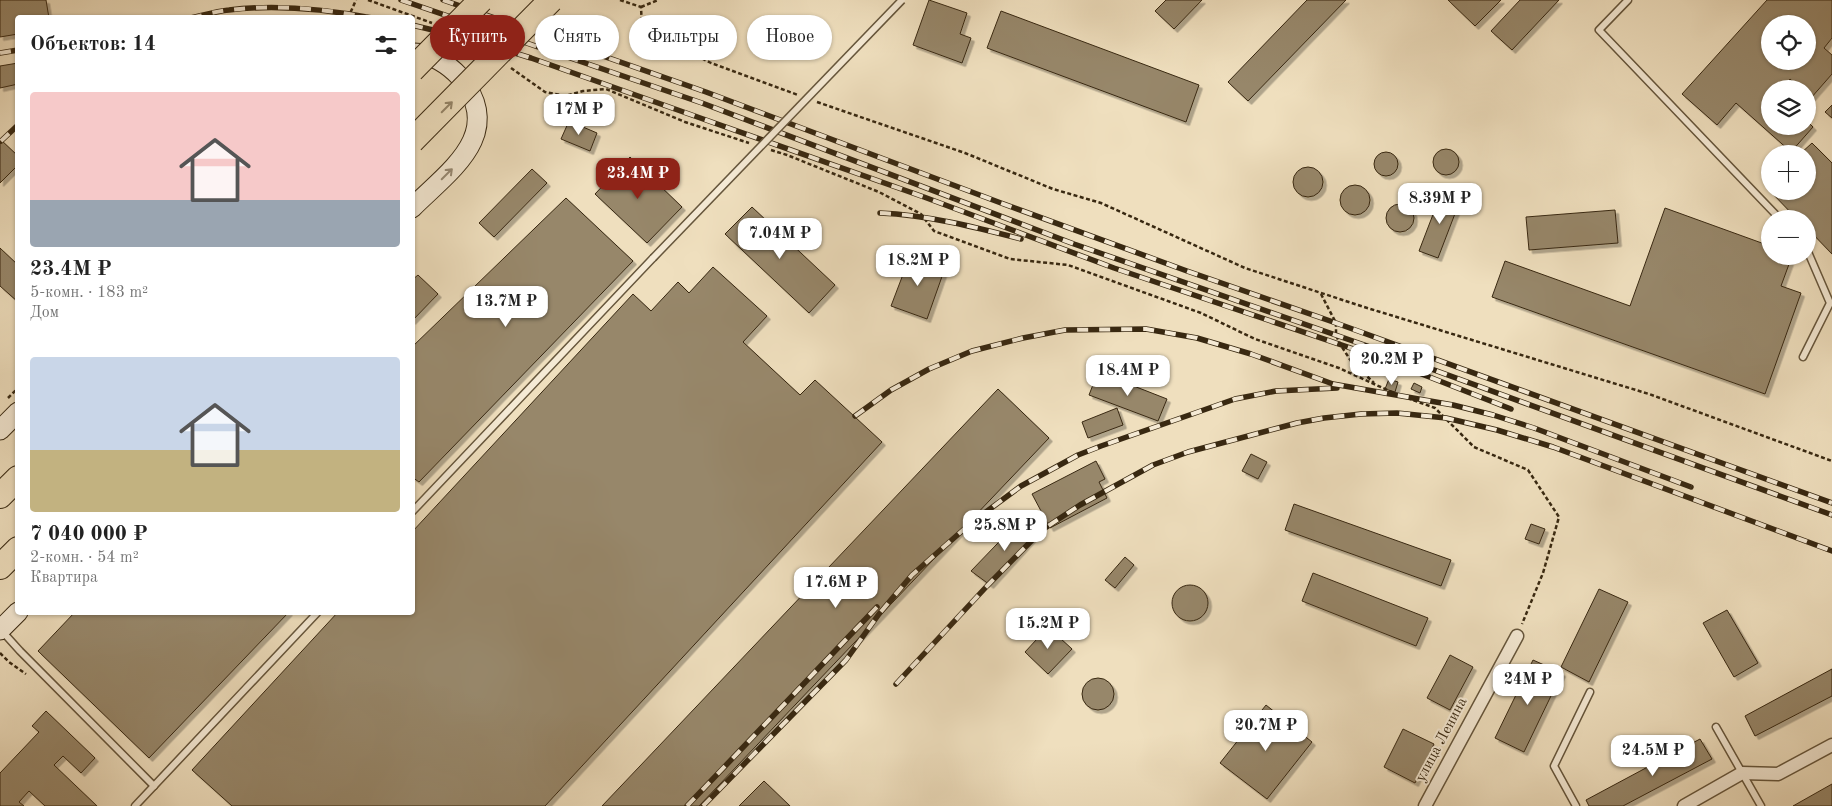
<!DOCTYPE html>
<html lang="ru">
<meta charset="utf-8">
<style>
body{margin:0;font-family:"Old Standard TT",serif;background:#f6f6f6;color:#222;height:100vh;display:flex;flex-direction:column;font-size:19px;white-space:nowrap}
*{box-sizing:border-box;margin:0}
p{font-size:16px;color:#767676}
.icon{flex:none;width:28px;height:28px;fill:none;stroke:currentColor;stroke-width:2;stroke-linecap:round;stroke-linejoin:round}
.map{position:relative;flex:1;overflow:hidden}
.panel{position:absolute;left:15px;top:15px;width:400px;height:600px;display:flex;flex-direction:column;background:#fff;border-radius:5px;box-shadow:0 1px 4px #0004}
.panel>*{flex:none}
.top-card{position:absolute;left:430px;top:15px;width:475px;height:45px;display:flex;gap:10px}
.controls{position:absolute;left:1761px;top:15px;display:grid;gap:10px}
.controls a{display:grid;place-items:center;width:55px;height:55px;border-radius:50%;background:#fff;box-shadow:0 1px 4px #0004;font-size:25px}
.price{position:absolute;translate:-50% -42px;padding:0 11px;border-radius:10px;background:#fff;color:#222;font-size:16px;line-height:32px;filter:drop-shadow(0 1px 2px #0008)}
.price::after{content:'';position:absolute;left:50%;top:30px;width:15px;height:11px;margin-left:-8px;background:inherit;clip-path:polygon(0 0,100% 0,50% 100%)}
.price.current{background:#8f2418;color:#fff}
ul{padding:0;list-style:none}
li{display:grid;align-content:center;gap:10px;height:265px;padding:0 15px}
li span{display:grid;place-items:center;height:155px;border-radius:5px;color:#555}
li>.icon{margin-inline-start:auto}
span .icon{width:90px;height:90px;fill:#fffc;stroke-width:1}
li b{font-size:21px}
h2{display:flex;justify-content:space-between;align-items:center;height:60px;padding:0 15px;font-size:21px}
.pill{padding:0 18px;border-radius:22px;background:#fff;box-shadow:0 1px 4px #0004;font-size:18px;line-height:45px}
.pill.current{background:#8f2418;color:#fff}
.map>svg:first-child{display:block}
</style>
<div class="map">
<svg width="1832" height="806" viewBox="0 0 1832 806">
<defs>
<filter id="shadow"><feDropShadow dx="3.5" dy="3.5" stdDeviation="0" flood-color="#0004"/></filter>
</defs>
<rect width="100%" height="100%" fill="#efdfbe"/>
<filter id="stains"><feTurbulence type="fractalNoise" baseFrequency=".004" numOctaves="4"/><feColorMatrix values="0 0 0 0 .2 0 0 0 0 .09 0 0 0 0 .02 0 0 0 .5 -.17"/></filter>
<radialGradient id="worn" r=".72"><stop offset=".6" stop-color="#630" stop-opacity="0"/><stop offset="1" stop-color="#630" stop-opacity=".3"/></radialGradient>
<g fill="#97876b" stroke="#382811" fill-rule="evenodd" filter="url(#shadow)">
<polygon points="0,0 46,0 49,18 18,18 18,34 0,37"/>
<polygon points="929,0 967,13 960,34 971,38 962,63 913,45"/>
<polygon points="1166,0 1202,0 1174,29 1155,11"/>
<polygon points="1307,0 1346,0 1248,101 1228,82"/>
<polygon points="1448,0 1501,0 1475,26"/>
<polygon points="1520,0 1559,0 1512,50 1491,31"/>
<path d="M1767 0H1832V38L1824 48 1832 55V74L1811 98 1808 95V89H1801L1790 79 1782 89H1770V126H1808V122L1813 127 1791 152 1736 103 1717 125 1682 94ZM1770 24H1808V61H1770Z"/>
<polygon points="1001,11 1199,85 1186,122 987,48"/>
<polygon points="18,63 18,84 0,88 0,66"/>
<polygon points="1832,105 1832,118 1825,112"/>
<polygon points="569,121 597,133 590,151 561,139"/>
<polygon points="0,139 18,156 18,165 0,183"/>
<polygon points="1812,143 1832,163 1832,254 1808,229 1808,219 1797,219 1770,191 1808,191 1808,154 1800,154"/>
<circle cx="1446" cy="162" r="13"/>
<circle cx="1386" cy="164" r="12"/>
<polygon points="630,157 682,207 647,243 595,194"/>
<circle cx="1308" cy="182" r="15"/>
<polygon points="532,169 547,183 494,237 479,223"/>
<circle cx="1355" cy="200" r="15"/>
<polygon points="1442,191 1461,198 1438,258 1419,251"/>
<polygon points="566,198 633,261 419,482 412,477 412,347"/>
<circle cx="1400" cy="218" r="14"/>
<polygon points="752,207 835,285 809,313 725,234"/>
<polygon points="1665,208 1770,246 1770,256 1792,256 1781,286 1801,293 1765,394 1492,297 1505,261 1630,306"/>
<polygon points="1615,210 1618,243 1529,250 1526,217"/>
<polygon points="0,248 18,265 18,302 0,286"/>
<polygon points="910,256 945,268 927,319 891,306"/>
<polygon points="713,267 767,316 743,342 800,395 815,380 882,442 545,806 232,806 192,770 338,612 412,612 412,532 633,294 651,311 678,282 689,293"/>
<polygon points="418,275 438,294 412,321 412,280"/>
<polygon points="1098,372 1167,399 1158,421 1089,395"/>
<polygon points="1389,379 1398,382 1395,392 1385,389"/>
<polygon points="1414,383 1422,387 1420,393 1411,389"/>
<polygon points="998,389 1049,438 699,806 602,806"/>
<polygon points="1117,408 1123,425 1088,438 1082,422"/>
<polygon points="1251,454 1267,462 1258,479 1242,471"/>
<polygon points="1096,461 1105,479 1099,482 1107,498 1050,528 1032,494"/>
<polygon points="1294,504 1451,560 1441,586 1285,530"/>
<polygon points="1022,518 1039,531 990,585 971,571"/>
<polygon points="1531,524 1545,529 1539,544 1525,539"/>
<polygon points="1125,557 1134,565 1115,588 1105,580"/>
<polygon points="1313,573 1428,618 1416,646 1302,601"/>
<circle cx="1190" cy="603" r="18"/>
<polygon points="1599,589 1628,602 1589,682 1561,667"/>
<polygon points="1727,610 1758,663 1734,677 1703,623"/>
<polygon points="75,612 289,612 149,758 38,651"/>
<polygon points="1048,627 1072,649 1048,674 1025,652"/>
<polygon points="1450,655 1473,667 1450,710 1427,698"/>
<polygon points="1533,660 1562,673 1524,752 1495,738"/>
<polygon points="1832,669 1832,696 1755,736 1745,716"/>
<circle cx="1098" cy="694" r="16"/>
<polygon points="1266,705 1312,742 1267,799 1220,763"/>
<polygon points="46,711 95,758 81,773 63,756 54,765 97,806 45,806 29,791 19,802 24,806 0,806 0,773 39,732 32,726"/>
<polygon points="1403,729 1434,744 1415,783 1384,767"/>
<polygon points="1700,739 1712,759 1623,806 1589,806 1586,800"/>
<polygon points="764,781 790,806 739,806"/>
<polygon points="1832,784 1832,806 1793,806"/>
</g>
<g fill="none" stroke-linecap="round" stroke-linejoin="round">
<g stroke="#66563c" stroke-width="9">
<g id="lane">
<polyline points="1628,0 1599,30 1780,219"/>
<polyline points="1803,357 1830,303 1808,252"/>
<polyline points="412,512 653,258"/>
<polyline points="1,630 20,651 154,786"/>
<polyline points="1716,727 1761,806"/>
<polyline points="135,806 318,612"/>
<polyline points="1576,806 1554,766 1590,692"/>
</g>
</g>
<g stroke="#66563c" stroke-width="15">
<g id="street">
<polyline points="1425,806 1517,636"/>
<polyline points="1684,806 1742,773 1778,774 1832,745"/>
</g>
</g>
<g stroke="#382811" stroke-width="21">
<g id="secondary">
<path d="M412 208C450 170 506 134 460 77 449 65 431 53 414 53"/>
<polyline points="0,430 18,412"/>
<polyline points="0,630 18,612"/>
</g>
</g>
<g stroke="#382811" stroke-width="26">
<g id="highway">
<polyline points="0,496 18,478"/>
<polyline points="0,567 18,549"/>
</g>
</g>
<g stroke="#382811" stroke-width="2.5" stroke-dasharray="4 2.5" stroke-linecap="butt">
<polyline points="368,0 432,23"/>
<polyline points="620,0 641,7 642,28 711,63 798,95"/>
<polyline points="641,7 658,0"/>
<polyline points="348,18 356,0"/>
<polyline points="467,39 479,47"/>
<polyline points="511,68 545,92 565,96 583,91 606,89 685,122 749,143"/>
<polyline points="817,102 965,153 1053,189 1101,203 1245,268 1364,307 1649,394 1832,461"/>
<polyline points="771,150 787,155 879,192 921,214 934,231 1010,259 1068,265 1201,313 1255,339 1339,368 1396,394 1435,408 1474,447 1528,470 1559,517 1543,573 1522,624"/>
<polyline points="1321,294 1336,323 1336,335 1340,344 1351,361 1374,383"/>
<polyline points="8,398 18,388"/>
<polyline points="0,653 9,662 26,674"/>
</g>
<use href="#lane" stroke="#f5ead5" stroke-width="6"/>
<use href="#street" stroke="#f5ead5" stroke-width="12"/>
<use href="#secondary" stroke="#f5ead5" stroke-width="19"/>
<use href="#highway" stroke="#efdfbe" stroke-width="24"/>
<g stroke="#382811" stroke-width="5.5">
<g id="rail">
<polyline points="401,0 702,103 1074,244 1393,355 1832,515"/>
<polyline points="443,0 706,92 1001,203 1187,271 1336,323 1832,503"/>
<path d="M191 18C204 15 217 11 229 10 277 4 325 9 372 18"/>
<polyline points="412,25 466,38 531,58 706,120 924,197 1114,268 1386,360 1511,409"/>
<polyline points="0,53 18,50"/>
<polyline points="1,141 18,125"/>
<path d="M880 213C927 215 975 227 1021 239"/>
<polyline points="855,416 891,390 929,369 972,351 1023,338 1065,330 1146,329 1197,338 1251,354 1333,384 1453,405 1493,415 1534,428 1691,487"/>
<polyline points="896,684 987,586 1042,530 1080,505 1153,465 1188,452 1297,423 1324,418 1361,414 1397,413 1446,418 1497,430 1553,447 1832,551"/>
<polyline points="687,806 877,607"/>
<polyline points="703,806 846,660 879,614 912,575 971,523 1021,486 1078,455 1101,446 1235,399 1276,391 1337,388"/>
</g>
</g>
<use href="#rail" stroke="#f5ead5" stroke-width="4" stroke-dasharray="11" stroke-linecap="butt"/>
<g stroke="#66563c" stroke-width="9" stroke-linecap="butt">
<polyline id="lane-bridge" points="653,258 902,0"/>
</g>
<g stroke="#382811" stroke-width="26" stroke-linecap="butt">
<g id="highway-bridge">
<polyline points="412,70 481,0"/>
<polyline points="412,141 551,0"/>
</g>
</g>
<use href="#lane-bridge" stroke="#f5ead5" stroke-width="6"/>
<use href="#highway-bridge" stroke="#efdfbe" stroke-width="24"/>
</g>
<defs><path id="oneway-shaft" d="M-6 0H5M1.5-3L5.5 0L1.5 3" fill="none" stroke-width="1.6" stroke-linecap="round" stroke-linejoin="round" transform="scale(1.25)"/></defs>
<use stroke="#948468" href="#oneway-shaft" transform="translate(447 107) rotate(-45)"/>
<use stroke="#968973" href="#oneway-shaft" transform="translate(447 174) rotate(-45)"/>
<g text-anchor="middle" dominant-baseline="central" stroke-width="4" stroke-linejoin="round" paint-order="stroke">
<g font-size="15" fill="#382811" stroke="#f5ead5">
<text transform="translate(1442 740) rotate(-62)">улица Ленина</text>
</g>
</g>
<rect width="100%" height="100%" filter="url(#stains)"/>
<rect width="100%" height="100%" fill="url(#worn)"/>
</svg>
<div class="controls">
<a><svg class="icon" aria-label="locate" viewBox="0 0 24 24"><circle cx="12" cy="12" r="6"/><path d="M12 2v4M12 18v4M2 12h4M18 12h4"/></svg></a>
<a><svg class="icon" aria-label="layers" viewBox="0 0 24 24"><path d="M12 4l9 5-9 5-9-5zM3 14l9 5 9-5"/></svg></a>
<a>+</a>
<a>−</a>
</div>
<b class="price" style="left:579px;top:136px">17M ₽</b>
<b class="price current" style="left:638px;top:200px">23.4M ₽</b>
<b class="price" style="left:1440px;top:225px">8.39M ₽</b>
<b class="price" style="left:780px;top:260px">7.04M ₽</b>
<b class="price" style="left:918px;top:287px">18.2M ₽</b>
<b class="price" style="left:506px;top:328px">13.7M ₽</b>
<b class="price" style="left:1392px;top:386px">20.2M ₽</b>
<b class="price" style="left:1128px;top:397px">18.4M ₽</b>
<b class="price" style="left:1005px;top:552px">25.8M ₽</b>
<b class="price" style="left:836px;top:609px">17.6M ₽</b>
<b class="price" style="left:1048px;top:650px">15.2M ₽</b>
<b class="price" style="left:1528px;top:706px">24M ₽</b>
<b class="price" style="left:1266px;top:752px">20.7M ₽</b>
<b class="price" style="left:1653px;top:777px">24.5M ₽</b>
<div class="top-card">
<a class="pill current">Купить</a>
<a class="pill">Снять</a>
<a class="pill">Фильтры</a>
<a class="pill">Новое</a>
</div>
<section class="panel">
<h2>Объектов: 14<svg class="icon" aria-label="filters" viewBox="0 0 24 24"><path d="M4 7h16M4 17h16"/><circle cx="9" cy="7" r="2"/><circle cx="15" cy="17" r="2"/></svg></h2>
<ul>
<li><span style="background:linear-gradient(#f6c9c9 70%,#9aa5b1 0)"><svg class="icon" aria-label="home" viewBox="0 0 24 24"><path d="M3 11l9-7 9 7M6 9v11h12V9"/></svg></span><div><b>23.4M ₽</b><p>5-комн. · 183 m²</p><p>Дом</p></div></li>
<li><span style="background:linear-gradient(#c9d6e8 60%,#c2b280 0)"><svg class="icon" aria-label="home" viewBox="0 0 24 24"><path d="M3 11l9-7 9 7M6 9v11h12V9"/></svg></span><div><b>7 040 000 ₽</b><p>2-комн. · 54 m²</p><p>Квартира</p></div></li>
</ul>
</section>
</div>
